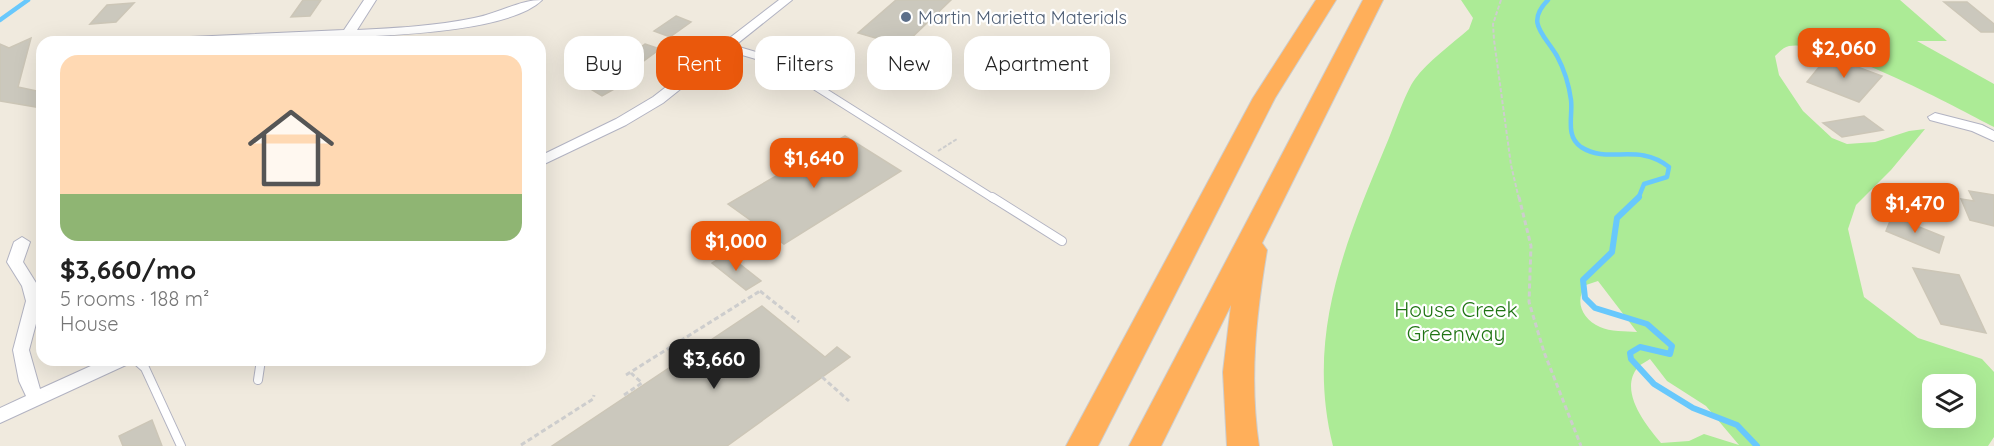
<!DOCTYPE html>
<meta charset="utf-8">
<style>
body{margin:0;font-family:Quicksand,sans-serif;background:#f2f2f2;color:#222;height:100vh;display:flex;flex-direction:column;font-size:22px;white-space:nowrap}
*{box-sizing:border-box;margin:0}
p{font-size:20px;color:#767676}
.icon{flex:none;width:33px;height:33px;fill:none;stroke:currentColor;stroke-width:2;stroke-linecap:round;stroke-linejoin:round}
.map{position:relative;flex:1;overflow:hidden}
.side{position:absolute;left:36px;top:36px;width:510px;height:330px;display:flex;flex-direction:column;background:#fff;border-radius:18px;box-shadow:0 6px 24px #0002}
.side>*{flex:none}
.top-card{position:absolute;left:564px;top:36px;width:570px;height:54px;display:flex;gap:12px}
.buttons{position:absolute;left:1922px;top:374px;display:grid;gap:12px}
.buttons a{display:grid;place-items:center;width:54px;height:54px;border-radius:12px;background:#fff;box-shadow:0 6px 24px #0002;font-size:30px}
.price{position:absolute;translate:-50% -51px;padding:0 14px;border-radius:12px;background:#ea580c;color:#fff;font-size:20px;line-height:39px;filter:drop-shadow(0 2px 3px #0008)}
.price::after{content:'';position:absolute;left:50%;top:36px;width:18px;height:14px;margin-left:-9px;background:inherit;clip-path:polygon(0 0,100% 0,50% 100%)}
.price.selected{background:#222;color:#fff}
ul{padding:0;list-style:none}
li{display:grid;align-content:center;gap:12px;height:318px;padding:0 24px}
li+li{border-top:2px solid #e0e0e0}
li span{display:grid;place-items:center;height:186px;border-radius:18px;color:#555}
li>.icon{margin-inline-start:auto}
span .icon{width:108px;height:108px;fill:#fffc;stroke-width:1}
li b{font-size:26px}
.tag{padding:0 21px;border-radius:18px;background:#fff;box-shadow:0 6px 24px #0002;font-size:21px;line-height:54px}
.tag.selected{background:#ea580c;color:#fff}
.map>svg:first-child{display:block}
</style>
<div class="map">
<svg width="1994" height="446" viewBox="0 0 1994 446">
<rect width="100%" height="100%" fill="#f0eade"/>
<path fill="#aceb96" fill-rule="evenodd" d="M1461 0H1900L1947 41H1917L1994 84V127C1953 106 1831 39 1789 46 1784 47 1779 52 1775 56L1779 75 1803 111 1832 138 1847 144 1875 142 1909 131 1925 129 1891 170 1856 205 1848 229 1864 297 1918 338 1982 359 1994 372V437L1988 446H1333C1306 338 1343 248 1384 150 1392 133 1405 92 1415 79 1428 61 1452 44 1469 29L1473 18ZM1598 281 1637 332C1626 331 1610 332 1600 327 1582 319 1574 301 1586 285ZM1650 359 1667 381 1706 406 1739 445 1704 434 1689 441 1661 443C1646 425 1618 391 1638 367 1641 364 1647 361 1650 359ZM1932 384H1965V417H1932Z"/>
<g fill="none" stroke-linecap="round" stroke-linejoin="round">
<g stroke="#68c8fc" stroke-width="4.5">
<path d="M1548 0C1525 23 1544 34 1557 56 1564 69 1569 85 1571 100 1573 116 1565 136 1581 147 1609 165 1637 142 1669 167L1667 177 1644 184 1638 199"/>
<polyline points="0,20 28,0"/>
</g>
<polyline stroke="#68c8fc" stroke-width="6" points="1639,197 1617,218 1612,252 1583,280 1585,298 1595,308 1647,324 1672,346 1670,354 1640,347 1630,353 1631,359 1654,384 1693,408 1737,425 1757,446"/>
</g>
<g fill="#cbc8bd" stroke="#ccc6b7" stroke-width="1.5">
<polygon points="303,0 321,0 310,16 291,17"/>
<polygon points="896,0 951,0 903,46 858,33"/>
<polygon points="1944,2 1967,2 1994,24 1994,32 1981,32"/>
<polygon points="134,3 116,22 90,24 107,5"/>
<polygon points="676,16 691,22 670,37 654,31"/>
<polygon points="31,38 18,87 42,92 42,108 0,101 0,44 9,48"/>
<polygon points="645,44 660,49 618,80 625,83 602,96 584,85 601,76"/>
<polygon points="1828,56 1882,76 1859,102 1807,82"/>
<polygon points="1864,116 1883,130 1842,137 1823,123"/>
<polygon points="845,136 901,171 784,244 728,204"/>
<polygon points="1969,191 1994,195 1994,226 1970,220 1961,199 1974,201"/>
<polygon points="1892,216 1944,237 1939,253 1886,231"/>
<polygon points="727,254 761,281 746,290 712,263"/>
<polygon points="1913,268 1959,275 1986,333 1941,324"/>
<polygon points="762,306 825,357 837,347 850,357 727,446 552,446"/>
<polygon points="152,420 162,446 123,446 119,436"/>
</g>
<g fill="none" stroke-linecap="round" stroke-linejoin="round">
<g stroke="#b2b3c2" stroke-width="9">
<polyline id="lane-far1" points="727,47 761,57 796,74 994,199"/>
</g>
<g stroke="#b2b3c2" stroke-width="10">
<g id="lane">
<polyline points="992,197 1062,241"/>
<polyline points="136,360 145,368 181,446"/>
<polyline points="258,380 261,360"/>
</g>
</g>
<g stroke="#b2b3c2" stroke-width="2">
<g id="street">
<path d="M364 0H376L357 30C396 28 436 26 474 18 497 14 519 0 542 0 511 31 396 35 352 37L348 42H341L340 38 249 42H162L168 38 344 30Z"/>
<polygon points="779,0 792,0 663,103 626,125 540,166 540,156 616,119 653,97"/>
<polygon points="1935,113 1982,125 1994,131 1994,141 1972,131 1930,120 1928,117"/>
<polygon points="22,237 30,242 23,262 38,286 42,301 29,350 40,389 104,360 129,360 126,365 0,423 0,408 26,396 19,381 13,350 26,301 22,286 7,262 14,242"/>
</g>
</g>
<g stroke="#cdcdcd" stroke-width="2">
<g id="highway">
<polygon points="1316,0 1336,0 1275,98 1098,446 1066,446 1253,98"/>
<path d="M1363 0H1383L1262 243 1267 250C1256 316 1249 379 1259 446H1227L1223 372 1231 305 1161 446H1129Z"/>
</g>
</g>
<g stroke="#cdcdcd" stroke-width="2" stroke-dasharray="4 2" stroke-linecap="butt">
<polyline points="1501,0 1493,24 1494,40 1511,165 1519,199"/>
<polyline points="938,151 957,139"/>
</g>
<g stroke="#cdcdcd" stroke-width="3" stroke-dasharray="5 3" stroke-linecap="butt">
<polyline points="1519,197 1531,246 1529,302 1544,352 1581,446"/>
<polyline points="760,291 799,322"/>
<polyline points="626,375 760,291"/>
<polyline points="822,377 849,401"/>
<polyline points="624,395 642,383 631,373"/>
<polyline points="521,445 593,399 594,395"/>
</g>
<use href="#lane-far1" stroke="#fff" stroke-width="7"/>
<use href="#lane" stroke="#fff" stroke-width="8"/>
<use href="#street" fill="#fff" fill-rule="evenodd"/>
<use href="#highway" fill="#ffaf5a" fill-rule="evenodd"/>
</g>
<circle fill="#5c6f8a" stroke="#fff" stroke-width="2" cx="906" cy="17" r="6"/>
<g text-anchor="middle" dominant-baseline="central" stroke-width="4.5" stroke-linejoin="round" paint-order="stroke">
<g font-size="18" fill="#4e5e75" stroke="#fff" text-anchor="start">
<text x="918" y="17">Martin Marietta Materials</text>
</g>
<g font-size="21" fill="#1f7413" stroke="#fff">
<text x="1456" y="309">House Creek<tspan x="1456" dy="24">Greenway</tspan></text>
</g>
</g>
</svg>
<div class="buttons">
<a><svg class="icon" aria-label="layers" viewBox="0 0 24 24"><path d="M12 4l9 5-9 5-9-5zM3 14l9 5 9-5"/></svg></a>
</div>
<b class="price" style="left:1844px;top:79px">$2,060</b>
<b class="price" style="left:814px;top:189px">$1,640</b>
<b class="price" style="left:1915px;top:234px">$1,470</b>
<b class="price" style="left:736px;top:272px">$1,000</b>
<b class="price selected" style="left:714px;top:390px">$3,660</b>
<div class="top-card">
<a class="tag">Buy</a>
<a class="tag selected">Rent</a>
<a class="tag">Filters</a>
<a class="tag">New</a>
<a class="tag">Apartment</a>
</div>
<section class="side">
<ul>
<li><span style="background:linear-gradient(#ffd9b3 75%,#8fb573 0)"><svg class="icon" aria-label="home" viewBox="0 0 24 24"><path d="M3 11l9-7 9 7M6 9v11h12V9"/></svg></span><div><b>$3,660/mo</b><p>5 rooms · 188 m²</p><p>House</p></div></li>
</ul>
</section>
</div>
